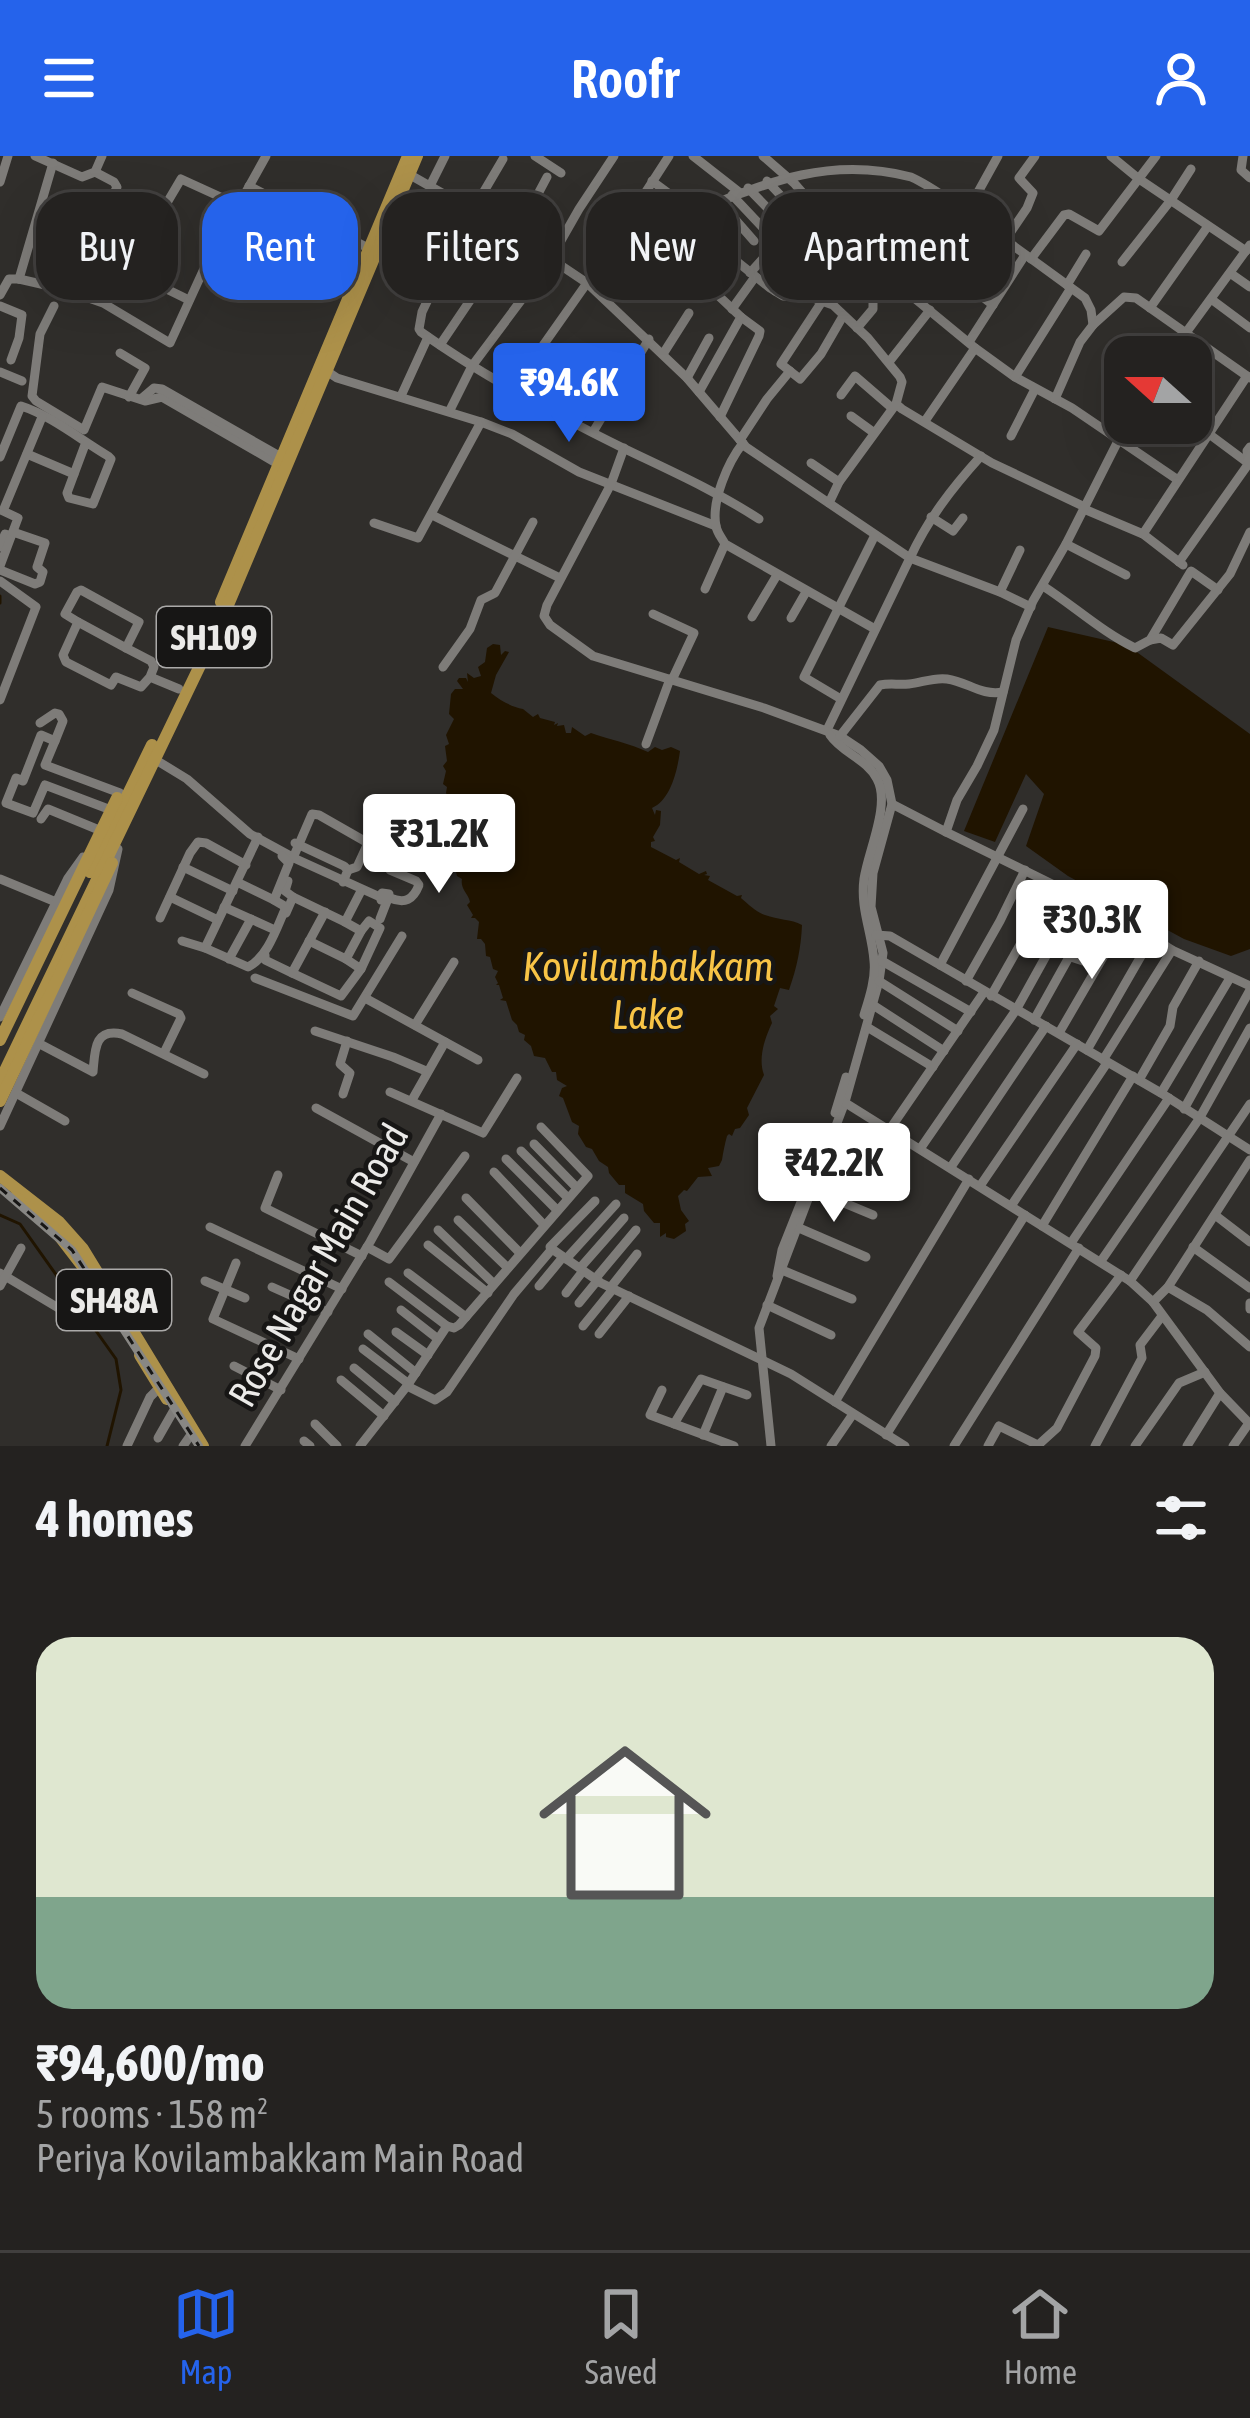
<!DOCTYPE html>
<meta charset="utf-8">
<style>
body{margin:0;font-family:"Asap Condensed",sans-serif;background:#2c2a29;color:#f1f3f6;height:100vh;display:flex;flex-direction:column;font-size:45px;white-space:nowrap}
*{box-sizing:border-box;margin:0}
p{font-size:39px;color:#a3a4a5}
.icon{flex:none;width:66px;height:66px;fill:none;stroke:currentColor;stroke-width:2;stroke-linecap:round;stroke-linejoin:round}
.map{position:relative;height:1290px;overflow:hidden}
.details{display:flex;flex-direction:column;background:#242220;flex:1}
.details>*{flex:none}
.banner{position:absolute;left:36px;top:36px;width:1179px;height:108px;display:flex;gap:24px}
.needle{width:78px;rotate:291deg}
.fabs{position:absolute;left:1104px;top:180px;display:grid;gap:24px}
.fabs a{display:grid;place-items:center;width:108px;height:108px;border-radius:24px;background:#242220;box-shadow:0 12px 48px #0002,0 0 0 3px #413f3e;font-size:60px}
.price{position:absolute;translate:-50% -102px;padding:0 27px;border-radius:12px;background:#fff;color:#222;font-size:39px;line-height:78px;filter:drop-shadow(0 3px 6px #0008)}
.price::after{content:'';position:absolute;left:50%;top:72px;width:36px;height:27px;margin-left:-18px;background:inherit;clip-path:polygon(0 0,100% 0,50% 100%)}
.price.selected{background:#2563eb;color:#fff}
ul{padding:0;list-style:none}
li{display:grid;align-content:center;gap:24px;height:636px;padding:0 36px}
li+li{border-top:3px solid #413f3e}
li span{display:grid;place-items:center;height:372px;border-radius:36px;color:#555}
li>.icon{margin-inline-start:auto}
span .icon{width:216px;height:216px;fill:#fffc;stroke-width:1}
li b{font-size:51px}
h2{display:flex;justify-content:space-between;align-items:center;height:144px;padding:0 36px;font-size:51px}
.pill{padding:0 42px;border-radius:36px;background:#242220;box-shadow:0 12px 48px #0002,0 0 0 3px #413f3e;font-size:42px;line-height:108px}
.pill.selected{background:#2563eb;color:#fff}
header{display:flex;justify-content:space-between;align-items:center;height:156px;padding:0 36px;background:#2563eb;color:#fff;font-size:54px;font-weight:600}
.menu{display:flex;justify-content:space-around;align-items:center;height:168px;border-top:3px solid #413f3e;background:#242220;font-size:33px;color:#a3a4a5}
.menu a{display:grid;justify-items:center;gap:6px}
.menu .selected{color:#2563eb}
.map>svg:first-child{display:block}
</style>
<header><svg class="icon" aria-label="menu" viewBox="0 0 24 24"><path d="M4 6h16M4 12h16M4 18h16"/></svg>Roofr<svg class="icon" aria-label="person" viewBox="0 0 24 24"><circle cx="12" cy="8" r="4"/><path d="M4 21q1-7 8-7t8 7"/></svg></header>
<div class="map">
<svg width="1250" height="1290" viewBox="0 0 1250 1290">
<rect width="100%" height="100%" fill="#302e2b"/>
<g fill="#201400">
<polygon points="1048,471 1127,489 1250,578 1250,793 1231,800 1184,783 1068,720 1026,690 1044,638 1026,618 995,686 964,675"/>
<path d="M493 488 500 489 501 499 505 495 509 496 496 519 491 537C501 545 512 551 523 553L533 561 538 558 540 562 555 566 554 569 558 567 557 570 564 569 566 577H571L572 571 585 580 591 577C611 584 629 587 648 596L655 591 662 594 671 591 680 595C677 617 670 644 652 652L655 659 656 654 661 655 660 669 653 681 655 685 651 686V691L676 704 680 702 679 706 699 718 706 715 707 718 704 719 710 720 708 724 737 740 742 739 741 742C748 748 756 756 765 759 778 764 791 763 802 769 801 792 797 811 789 834L780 832 774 850 778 853 770 860 772 867C767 878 757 900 764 919L747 952 749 959 740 972 735 973 732 980 729 978 727 980C725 987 723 997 722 1004L719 1010 708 1012 712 1020 698 1021 687 1035 684 1034 678 1040 681 1054 689 1065 685 1068 686 1075 674 1083 666 1081V1077L660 1081V1067H654L644 1055 643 1048 625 1037V1029H619L609 1017 608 1011 599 1005 592 993 586 991 578 978 579 970 572 966 563 942 559 940 562 932 567 930 557 924 556 916H552L545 902 534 900 531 890 524 884 525 879 519 876 517 869 512 864 506 845 500 844 503 842 499 829H496L498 827 495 821 498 815 493 813 490 801 486 800 485 788 481 783H477L479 766 475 762H471L473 759 467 749 470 746C468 737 460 733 462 723L457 720 454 707 458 704 456 700 466 702 461 690 454 692 455 682 452 680 451 668 454 666 449 662V658H446L450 644 446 637 447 631 443 628 446 615 443 610 447 605 445 590 449 588 446 579 454 563 449 558 451 538 455 533H463L457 525 459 522H466L468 526 467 517 474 522 481 520 478 511 485 506 487 492Z"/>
</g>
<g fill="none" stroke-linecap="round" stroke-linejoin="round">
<g stroke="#201400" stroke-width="3">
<polyline points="0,440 0,447"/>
<polyline points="0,1059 20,1068 116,1203 121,1234 107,1290"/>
</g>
<g stroke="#7e7c79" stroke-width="9">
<polyline points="35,0 82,21 95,16 102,0"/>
<polyline points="266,0 208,104 288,135 308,124 350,139"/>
<polyline points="535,0 561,17"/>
<polyline points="669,0 587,127 687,222 746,291 910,402 827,574"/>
<polyline points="693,0 739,36"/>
<polyline points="763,0 794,27 834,73 873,108 975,192 1015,221 1072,252 1178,324"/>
<polyline points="998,0 967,56 1085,142 1091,154 1093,169"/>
<polyline points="1111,0 1139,23 1246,95"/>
<polyline points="1243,0 1241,14 1250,22"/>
<polyline points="405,16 514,78 587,127 513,232"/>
<polyline points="652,25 694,56 725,96 770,132 783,140 810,141 833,149 868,182 900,221 902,226 896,248 902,253 992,307 1085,351"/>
<polyline points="767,25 783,42"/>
<polyline points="0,26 8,0"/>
<polyline points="249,30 370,93"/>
<polyline points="430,30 445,0"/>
<polyline points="748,32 777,62"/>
<polyline points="732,39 764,73"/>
<polyline points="719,45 754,85"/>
<polyline points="704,52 726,80"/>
<path d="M471 54 422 156 419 173 421 176C484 221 556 259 625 293 671 315 716 335 759 363"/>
<polyline points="473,54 503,3"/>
<path d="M694 56C768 26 830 0 911 21 931 30 949 44 967 56"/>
<polyline points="874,58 993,149"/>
<polyline points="158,62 181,23 238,49"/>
<polyline points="227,69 281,91"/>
<polyline points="77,73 95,77 117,31 114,26 95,16"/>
<polyline points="95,77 101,84 99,98 150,113 146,123 189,144"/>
<polyline points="1006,83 1027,52 1033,37 1019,22 1035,0"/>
<polyline points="1031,103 1064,59 1069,58 1099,75 1156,0"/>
<polyline points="1122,106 1171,44 1191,13"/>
<polyline points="829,109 873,144 873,153 857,172"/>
<polyline points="974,111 999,77"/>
<polyline points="750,117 812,48"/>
<polyline points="1230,117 1250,131"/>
<polyline points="19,123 63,133 103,147 170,187 208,104"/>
<polyline points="19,123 53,7"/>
<polyline points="893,125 920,93"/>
<polyline points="1067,129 1086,98"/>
<polyline points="775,135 834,73"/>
<polyline points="0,139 9,123 19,123"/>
<polyline points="1211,143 1250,172"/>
<polyline points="823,144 781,208 800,223 821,198 843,160"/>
<polyline points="0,150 22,159 19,182 11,204"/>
<polyline points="54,150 40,178 32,240 36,245 84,274 102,231 145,245 162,241 278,308"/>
<polyline points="1150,152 1208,70"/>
<polyline points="732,153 755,121"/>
<polyline points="1185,178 1250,89"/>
<polyline points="969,186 1025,99"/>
<polyline points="440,189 523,66 547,21"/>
<polyline points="120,197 145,212 129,241"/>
<polyline points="663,198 689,157"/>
<polyline points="889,206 930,154"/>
<polyline points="0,216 22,225"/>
<polyline points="328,216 337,222 481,266 512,278 579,316 716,370"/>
<polyline points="1015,221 1071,132"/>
<polyline points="687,222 709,182"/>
<polyline points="699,236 741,161 707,129"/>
<polyline points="841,239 855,220 892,252"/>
<polyline points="401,240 428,181"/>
<polyline points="141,243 154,232 162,233 281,301"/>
<polyline points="1055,243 1080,186 1093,169 1124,141 1136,142 1247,220"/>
<polyline points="450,254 472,210 546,111 579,53 614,0"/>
<polyline points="851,260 873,276"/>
<polyline points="720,261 759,180 760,175 741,161"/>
<polyline points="925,265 975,192"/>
<polyline points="593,276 649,183"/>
<polyline points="1209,278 1248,307"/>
<polyline points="1011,280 1035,233"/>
<polyline points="740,284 767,243 790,215"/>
<path d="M743 287C728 306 711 345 716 370 717 377 722 382 725 388L875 473"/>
<polyline points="624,292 611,328 547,449 544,460 550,469 593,500 764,552 840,580 861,594 879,610 887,624 892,648 873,717 871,751 883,797 879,825 845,946 759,1172 771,1290"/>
<polyline points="27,298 74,318"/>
<path d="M981 300C952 332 928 363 910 402L1000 436 1031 451"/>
<path d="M0 301 21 250C50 259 81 284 108 300L111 303 93 348 69 342 67 337 86 286"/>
<polyline points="811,307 839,326"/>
<polyline points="829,347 839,326 896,248"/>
<polyline points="1084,353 1143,378 1183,409"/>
<polyline points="432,359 560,422"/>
<polyline points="931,361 953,375 963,362"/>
<polyline points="374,367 418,382 481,266"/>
<polyline points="1143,378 1247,220 1250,222"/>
<polyline points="1066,388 1126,419"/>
<polyline points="0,391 5,378 11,380"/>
<polyline points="1179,406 1249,307 1247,295 1250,291"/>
<polyline points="0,410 18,362 3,355 42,261"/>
<polyline points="0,414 35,428 40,426 43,416 37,411 45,387 13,376"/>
<polyline points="0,425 36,451 0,544"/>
<path d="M1043 430C1074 450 1102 476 1135 492L1150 484 1191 415 1218 434"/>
<polyline points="705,433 725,388"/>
<polyline points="1000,436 1020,394"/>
<polyline points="653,458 694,477 672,524"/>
<polyline points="752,461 777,419"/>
<polyline points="791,462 806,436"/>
<polyline points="78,466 126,492"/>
<polyline points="1150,484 1161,482 1173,489 1230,418 1250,376"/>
<polyline points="443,511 470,473 481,444 495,437 533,366"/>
<polyline points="150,521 154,511 151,505 126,492 139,466 81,434 77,436 65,458 78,466 63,499 66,506 111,529 116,521 141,531 150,521 179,533"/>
<polyline points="841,543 804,521 875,379"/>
<polyline points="40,567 55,557 59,558 63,565 55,585"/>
<path d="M830 579C842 597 867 603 877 623 891 648 868 695 864 723 860 753 872 776 874 805 876 822 869 843 864 859"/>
<path d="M840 580 880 529C890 527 898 529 909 528 921 527 934 521 947 523 968 526 981 540 1003 536"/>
<polyline points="646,588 670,523"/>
<polyline points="151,601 187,623 250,678 296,703 380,741"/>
<polyline points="892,648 946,676 957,644 977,610 994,574 1016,484 1033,445 1066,388 1118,285"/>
<polyline points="111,654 45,629 33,657 6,647 16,622 23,625 41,579 55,585 45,609 120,637"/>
<polyline points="41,663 48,653 99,674"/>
<polyline points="946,676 1054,729 1077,744 1152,781 1172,794 1250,830"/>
<polyline points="295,687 344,710 348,714 343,726"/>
<polyline points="293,702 312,658 319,659 368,687 357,711 348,714"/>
<polyline points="183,711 233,735"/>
<polyline points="0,723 56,746"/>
<polyline points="237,726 274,744"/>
<polyline points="170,741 218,764"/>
<polyline points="293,741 345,766"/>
<path d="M390 742C405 748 413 744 419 729L416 725 390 714"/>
<polyline points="224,751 275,774"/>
<polyline points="286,757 293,741 285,735 288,725"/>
<polyline points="160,762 190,697 198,686 206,687 246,709"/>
<polyline points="380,763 387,745 381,744 382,737 389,738 387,745"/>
<polyline points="876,779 890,780 1161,937 1250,994"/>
<path d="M182 785 205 792 248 811C268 801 277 771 286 751L274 744 289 707 282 700"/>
<polyline points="309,785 346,803 361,775 345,766 361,735"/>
<polyline points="205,792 258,681"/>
<polyline points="265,799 265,804 292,817 325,756"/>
<polyline points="229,803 251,763"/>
<polyline points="346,803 361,813 380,772 369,765 361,775"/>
<polyline points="882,805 971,856"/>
<polyline points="940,809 1023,653"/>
<polyline points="292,817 341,840 361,813"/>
<polyline points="255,822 353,860 402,780"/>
<polyline points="879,825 958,875"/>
<polyline points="966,825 1000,765 1025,714"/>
<polyline points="132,837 179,858 181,862 164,897"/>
<polyline points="991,840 1054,729"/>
<polyline points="365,842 478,904"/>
<polyline points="873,849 944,895"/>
<polyline points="0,861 68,722 83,701"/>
<polyline points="1034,864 1068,803 1071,801 1083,805 1110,760"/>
<polyline points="415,869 454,806"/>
<polyline points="867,871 933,911"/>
<polyline points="315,875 393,901 426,915"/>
<polyline points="1059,877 1123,767"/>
<path d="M38 887 93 916C95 894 94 872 122 878L204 918"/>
<polyline points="1087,894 1152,781"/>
<polyline points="1103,904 1172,794"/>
<polyline points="1139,924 1170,870 1173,851 1199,805"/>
<polyline points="390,936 483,977 517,922"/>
<polyline points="16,937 65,965"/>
<polyline points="1161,937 1230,822"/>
<polyline points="343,938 350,917 340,908 347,885"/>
<polyline points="412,944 445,886"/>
<polyline points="844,946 1130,1125 1153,1146 1220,1237 1250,1268"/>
<polyline points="316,952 414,1006"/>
<polyline points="1184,953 1250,834"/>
<polyline points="835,957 846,921"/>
<polyline points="0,970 109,734 118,693"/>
<polyline points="890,973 984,836"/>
<polyline points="534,988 577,1032"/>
<polyline points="920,993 1016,854 1077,744"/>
<polyline points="521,995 568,1042"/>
<polyline points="506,1003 557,1054"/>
<polyline points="951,1011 1046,870"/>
<polyline points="494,1016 544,1069"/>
<polyline points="278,1019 265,1052 362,1100"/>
<polyline points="980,1030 1077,888"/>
<polyline points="813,1034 873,1059"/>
<polyline points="466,1042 520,1097"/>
<polyline points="1011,1050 1107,907"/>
<polyline points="1215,1059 1250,1086"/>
<polyline points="458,1064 508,1112"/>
<polyline points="1042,1070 1133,920"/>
<polyline points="210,1071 342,1133"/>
<polyline points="799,1072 866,1101"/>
<polyline points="438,1074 494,1128"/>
<polyline points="1071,1087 1169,942"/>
<polyline points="428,1089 488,1137"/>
<polyline points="367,1091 389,1103 465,1000"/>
<polyline points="550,1091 595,1045"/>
<polyline points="1193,1091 1250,1132"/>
<polyline points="566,1103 616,1048"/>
<polyline points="1101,1105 1199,963 1250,872"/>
<polyline points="236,1107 213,1163 299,1203"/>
<polyline points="580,1112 624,1062"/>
<polyline points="782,1114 852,1143"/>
<polyline points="0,1117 70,1159"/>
<polyline points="408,1117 466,1161"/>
<polyline points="777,1120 782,1094 819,1001"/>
<polyline points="595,1123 636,1074"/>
<polyline points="205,1125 245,1142"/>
<polyline points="1130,1125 1250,948"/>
<polyline points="389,1126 447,1170"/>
<polyline points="0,1130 21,1092"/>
<polyline points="539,1130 563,1101"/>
<polyline points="272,1131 328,1156"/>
<polyline points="1168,1131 1207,1154 1250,1191"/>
<polyline points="610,1132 637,1098"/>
<polyline points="566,1137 583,1115"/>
<polyline points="1153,1146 1168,1131 1250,1004"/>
<polyline points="579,1147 597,1125"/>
<polyline points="1250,1147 1250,1153"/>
<polyline points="767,1149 831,1179"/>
<polyline points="401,1154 438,1183"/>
<polyline points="583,1170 613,1133"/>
<polyline points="396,1176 428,1199"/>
<polyline points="368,1178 416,1217"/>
<polyline points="599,1178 629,1140"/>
<polyline points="363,1193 409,1228"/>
<polyline points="234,1210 281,1234"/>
<polyline points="354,1212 395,1246"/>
<polyline points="341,1224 384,1260"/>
<polyline points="407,1230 435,1244 447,1236 514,1138 552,1093 601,1127 791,1218 905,1290"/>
<polyline points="662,1234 650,1259 734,1290"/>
<polyline points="835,1246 969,1023"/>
<polyline points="315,1268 337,1290"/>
<polyline points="674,1268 701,1223 747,1239"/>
<polyline points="703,1279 723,1231"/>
<polyline points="886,1279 1025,1059"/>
<polyline points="158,1282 174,1254"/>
<polyline points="304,1285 310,1290"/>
<polyline points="127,1290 150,1241 159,1232"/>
<polyline points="183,1290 190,1280"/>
<polyline points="245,1290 370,1086 441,958"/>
<polyline points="360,1290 407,1230 447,1170 454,1172 459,1169 588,1020 541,971"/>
<polyline points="831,1290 853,1258"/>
<polyline points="954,1290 1079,1092"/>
<polyline points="988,1290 999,1270 1038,1289"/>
<polyline points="1037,1290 1057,1272 1095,1200 1096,1192 1078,1176 1121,1119"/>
<polyline points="1095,1290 1142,1202 1140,1189 1162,1160"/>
<polyline points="1135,1290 1179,1227 1205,1216"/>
<polyline points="1187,1290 1220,1237"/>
<polyline points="1233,1290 1249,1267"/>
</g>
<g stroke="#ad914a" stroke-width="12">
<polyline points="221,446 408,0"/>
<polyline points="90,716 152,589"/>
<polyline points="0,884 117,642"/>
<polyline points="0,925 220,468 417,0"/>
<polyline points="0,945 112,707"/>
<polyline points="0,1020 59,1066 83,1093 203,1290"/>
<polyline points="15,1041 54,1073 87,1116"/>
<polyline points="140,1199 167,1243"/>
</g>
<g stroke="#888784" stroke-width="8">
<polyline id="rail" points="0,1032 72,1094 199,1290"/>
</g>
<use href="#rail" stroke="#171615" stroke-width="3" stroke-dasharray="9" stroke-linecap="butt"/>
</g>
<g text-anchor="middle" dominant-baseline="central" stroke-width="9" stroke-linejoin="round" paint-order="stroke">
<g fill="#171615" stroke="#abaaa9" stroke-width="3">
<rect x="157" y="451" width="114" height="60" rx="9"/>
<rect x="57" y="1114" width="114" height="60" rx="9"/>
</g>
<g font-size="36" font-weight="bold" fill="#ebeae8">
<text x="214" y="481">SH109</text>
<text x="114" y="1144">SH48A</text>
</g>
<g font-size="39" fill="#ebeae8" stroke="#171615">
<text transform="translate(318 1109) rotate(-60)">Rose Nagar Main Road</text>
</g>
<g font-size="42" font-style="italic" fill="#f8c446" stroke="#171615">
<text x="648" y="810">Kovilambakkam<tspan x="648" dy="48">Lake</tspan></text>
</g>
</g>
</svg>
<div class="fabs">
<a><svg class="needle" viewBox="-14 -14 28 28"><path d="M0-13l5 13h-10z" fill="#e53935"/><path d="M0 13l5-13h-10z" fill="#a3a4a5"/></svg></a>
</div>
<b class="price selected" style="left:569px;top:289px">₹94.6K</b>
<b class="price" style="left:439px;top:740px">₹31.2K</b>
<b class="price" style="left:1092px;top:826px">₹30.3K</b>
<b class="price" style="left:834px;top:1069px">₹42.2K</b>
<div class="banner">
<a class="pill">Buy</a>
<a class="pill selected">Rent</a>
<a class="pill">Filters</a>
<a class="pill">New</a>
<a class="pill">Apartment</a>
</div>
</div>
<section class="details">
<h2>4 homes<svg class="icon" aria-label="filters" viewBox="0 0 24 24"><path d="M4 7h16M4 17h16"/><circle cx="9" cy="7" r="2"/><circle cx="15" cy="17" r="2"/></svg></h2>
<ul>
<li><span style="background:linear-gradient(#dfe7d0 70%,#7fa58c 0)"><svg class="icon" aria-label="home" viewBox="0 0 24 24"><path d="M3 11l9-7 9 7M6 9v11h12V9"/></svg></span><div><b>₹94,600/mo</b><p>5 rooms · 158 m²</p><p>Periya Kovilambakkam Main Road</p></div></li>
</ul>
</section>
<nav class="menu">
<a class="selected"><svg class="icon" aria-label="map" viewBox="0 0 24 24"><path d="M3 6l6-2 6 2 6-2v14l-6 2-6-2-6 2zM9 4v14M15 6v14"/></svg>Map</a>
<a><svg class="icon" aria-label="saved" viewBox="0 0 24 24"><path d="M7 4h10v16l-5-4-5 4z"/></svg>Saved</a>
<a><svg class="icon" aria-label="home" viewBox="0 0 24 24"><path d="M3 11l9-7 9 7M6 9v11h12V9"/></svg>Home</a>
</nav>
